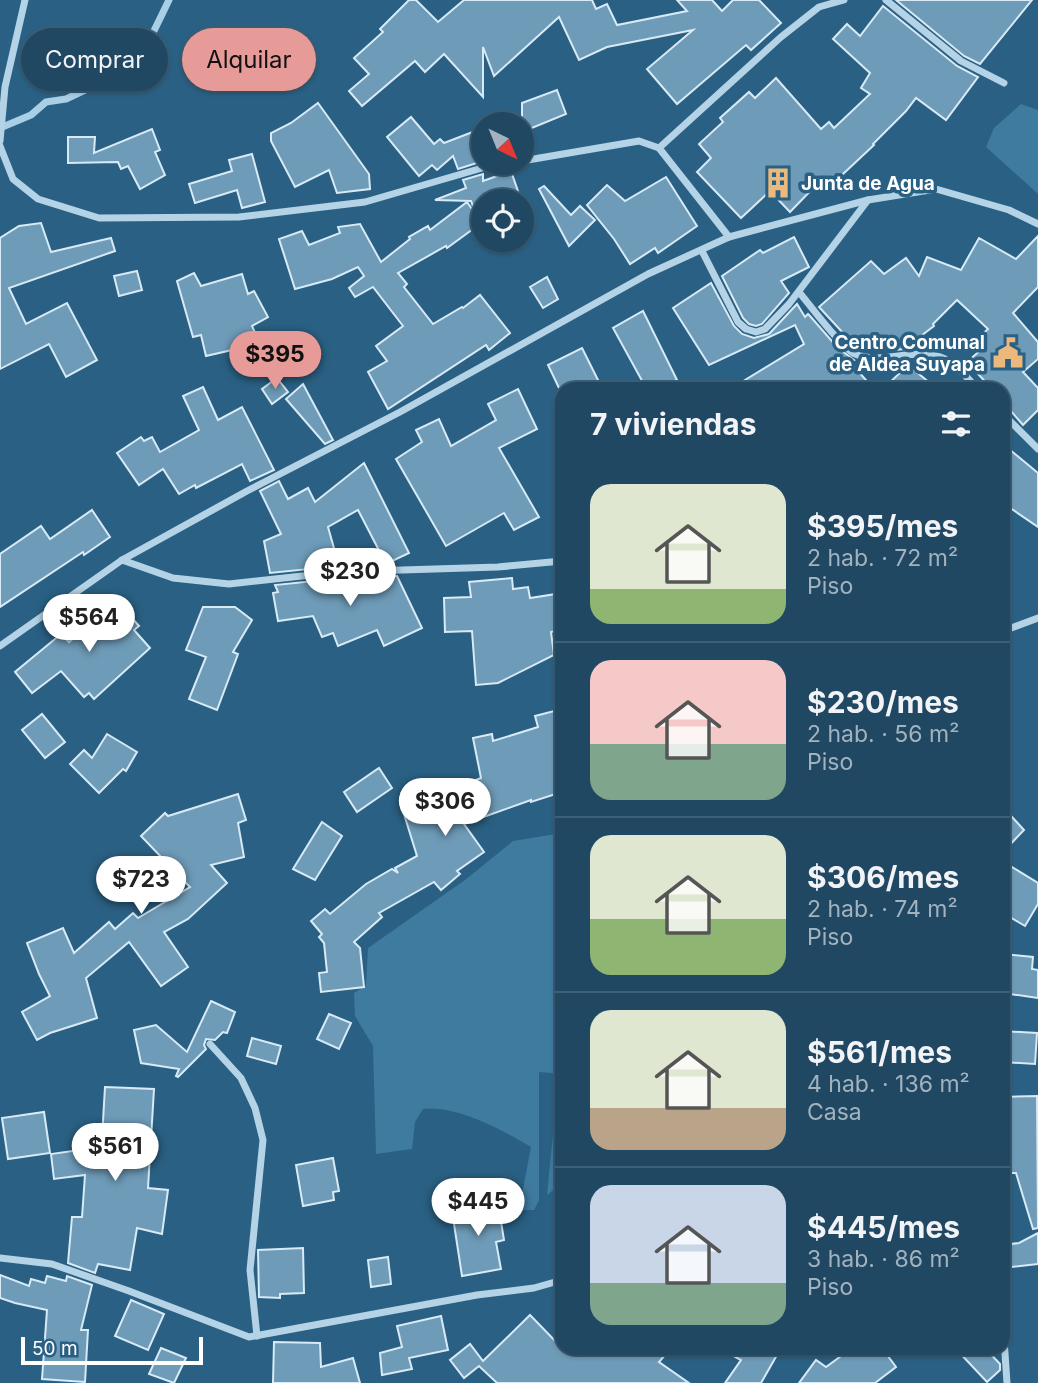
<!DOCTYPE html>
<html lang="es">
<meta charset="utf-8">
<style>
body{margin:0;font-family:Inter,sans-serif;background:#2d526b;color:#f1f3f6;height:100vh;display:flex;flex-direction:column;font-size:26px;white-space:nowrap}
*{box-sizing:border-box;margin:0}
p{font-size:23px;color:#a2b2be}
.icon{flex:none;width:38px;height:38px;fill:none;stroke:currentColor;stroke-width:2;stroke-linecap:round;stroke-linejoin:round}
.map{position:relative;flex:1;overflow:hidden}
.drawer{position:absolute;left:555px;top:382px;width:455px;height:973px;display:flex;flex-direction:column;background:#204862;border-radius:21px;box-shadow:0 2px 5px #0004,0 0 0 2px #3d6077}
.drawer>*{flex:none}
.hud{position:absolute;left:21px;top:28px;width:429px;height:63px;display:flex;gap:14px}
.needle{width:46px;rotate:137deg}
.tools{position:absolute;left:471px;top:112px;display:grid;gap:14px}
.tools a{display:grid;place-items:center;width:63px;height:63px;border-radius:50%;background:#204862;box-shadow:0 2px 5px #0004,0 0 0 2px #3d6077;font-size:35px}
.scale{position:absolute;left:21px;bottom:18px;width:182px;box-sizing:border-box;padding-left:7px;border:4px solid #fff;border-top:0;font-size:19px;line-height:24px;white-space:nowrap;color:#fff;-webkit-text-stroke:5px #2a6083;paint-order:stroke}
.price{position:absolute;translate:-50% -60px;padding:0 16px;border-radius:24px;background:#fff;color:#222;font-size:23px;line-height:46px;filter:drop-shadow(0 2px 4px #0008)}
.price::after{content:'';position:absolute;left:50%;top:42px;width:21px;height:16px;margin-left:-10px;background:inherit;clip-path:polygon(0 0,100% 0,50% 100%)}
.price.selected{background:#e69b98;color:#111}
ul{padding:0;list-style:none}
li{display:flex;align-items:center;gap:21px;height:175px;padding:0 35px}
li+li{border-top:2px solid #3d6077}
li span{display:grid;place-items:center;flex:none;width:196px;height:140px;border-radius:21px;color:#555}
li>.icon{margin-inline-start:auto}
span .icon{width:84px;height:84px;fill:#fffc;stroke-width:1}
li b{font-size:30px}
h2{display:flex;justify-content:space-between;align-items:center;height:84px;padding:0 35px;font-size:30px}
.tag{padding:0 24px;border-radius:32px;background:#204862;box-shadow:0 2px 5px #0004,0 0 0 2px #3d6077;font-size:24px;line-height:63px}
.tag.selected{background:#e69b98;color:#111}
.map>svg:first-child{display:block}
</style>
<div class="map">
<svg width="1038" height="1383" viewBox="0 0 1038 1383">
<rect width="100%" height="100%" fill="#2a6083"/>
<g fill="#3f7a9f">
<polygon points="1021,104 1038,110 1038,194 986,147 994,128"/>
<path d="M562 833V1074L539 1072V1200L534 1210H519L531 1147C503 1130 456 1105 423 1109L415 1122 412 1149 376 1154 373 1046 355 1016 354 993 366 985 368 948 465 880 513 841Z"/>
<polygon points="562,1081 562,1183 547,1195 558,1083"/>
</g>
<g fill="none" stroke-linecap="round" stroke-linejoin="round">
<polyline stroke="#a9cfe6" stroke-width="7" points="0,128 31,115 46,102 66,99 119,74 136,59 151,37 169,0"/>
</g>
<g fill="#6e9bb8" stroke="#d7eaf5" stroke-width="2">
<polygon points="409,0 416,0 438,22 464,0 592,0 596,9 607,4 617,25 687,11 677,0 712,0 722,11 733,0 759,0 781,23 751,50 746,45 677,104 647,69 693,30 607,47 579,60 559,17 494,76 483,47 483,97 444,54 425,72 415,61 362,106 349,91 369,74 354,58 383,32 380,29"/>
<polygon points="896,0 1032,0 980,64 964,56"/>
<polygon points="883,6 957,66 978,77 946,120 916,98 906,111 873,144 874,145 827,189 820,181 790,212 770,191 741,218 697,172 711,158 699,144 723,122 720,118 749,92 755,98 776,78 821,129 829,122 834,128 870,94 861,88 870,73 833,39 847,24 860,36"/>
<polygon points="557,90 566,114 522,132 522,103"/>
<polygon points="318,103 369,174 370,189 337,193 329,170 295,187 271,141 271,133 291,123"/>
<polygon points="411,117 434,144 440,139 444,143 483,128 483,161 458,169 453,156 437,170 432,165 419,176 387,137"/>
<polygon points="152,129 160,150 155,152 165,175 140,189 128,166 121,169 118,162 68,163 68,137 95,137 94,153"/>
<polygon points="252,154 265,202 242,208 237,190 195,203 189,184 232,171 229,160"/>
<polygon points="511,171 519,194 509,201 483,201 483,229 480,224 447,248 446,246 398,273 407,284 404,287 433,324 462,307 463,308 480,295 510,333 489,350 486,345 388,409 368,372 387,361 376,346 403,326 373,287 355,297 349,288 364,276 358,267 332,279 295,289 279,239 302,231 309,245 340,233 338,227 360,224 381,262 410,239 409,237 428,226 430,230 467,202 476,215 471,201 435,200 466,188 463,180 483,174 483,181"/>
<polygon points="666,177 697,226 658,253 655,248 630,264 614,239 587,205 607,185 625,201"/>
<polygon points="544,186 571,215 580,206 595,220 569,246 539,189"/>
<polygon points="41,223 51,252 111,238 115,251 9,288 26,324 67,303 97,360 66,377 49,344 0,369 0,238 19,226"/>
<polygon points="1038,236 1038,287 1013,313 1038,342 1038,359 1023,372 1038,388 1038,410 1023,425 1003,402 1003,388 991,388 967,362 984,347 977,339 988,329 957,300 933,324 934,326 904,349 896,350 886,337 866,351 856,347 819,307 871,261 884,274 906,258 919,276 927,257 961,270 979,238 1016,259"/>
<polygon points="794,237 809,267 781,281 789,293 762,324 756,326 749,324 743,318 722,276 760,250 763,253"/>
<polygon points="137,271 142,290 119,296 114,276"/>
<polygon points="194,273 201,286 242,274 248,294 254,291 268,317 252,326 257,337 232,350 206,356 201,335 193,337 177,281"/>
<polygon points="547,277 558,299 543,308 530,287"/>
<polygon points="711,283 734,326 742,334 754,338 769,334 797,304 805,317 808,314 810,316 837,347 854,360 850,362 873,388 732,388 804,344 795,325 709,365 673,308"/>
<polygon points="643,311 677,380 657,388 646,388 613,328"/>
<polygon points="582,348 602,388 559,388 548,365"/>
<polygon points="908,365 936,388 884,388"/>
<polygon points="277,378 288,392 272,404 262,389"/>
<polygon points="303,384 333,440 325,444 286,399"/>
<polygon points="203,387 218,420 242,407 274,470 250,481 242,464 196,488 195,485 179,494 163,469 139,485 117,453 141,437 144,441 152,437 160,452 199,430 183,396"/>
<polygon points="518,389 537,429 499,448 539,517 514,530 504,513 446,546 396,459 422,442 416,430 439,419 451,446 496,420 488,404"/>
<polygon points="1003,444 1038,473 1038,527 1003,503"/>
<polygon points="364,463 409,553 386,564 358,510 328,527 339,566 270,573 264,541 281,534 260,491 279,481 288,499 308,488 315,502"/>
<polygon points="92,510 110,537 84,555 83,552 0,607 0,554 41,526 50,539"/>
<polygon points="397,576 422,628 384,646 377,630 338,646 333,633 322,637 313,616 278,621 273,593 278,592 275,585 343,578 346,591 376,577"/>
<polygon points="512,578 513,589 528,587 530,598 556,594 562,630 551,632 554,655 498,683 476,685 472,631 445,632 444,598 471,597 469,582"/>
<polygon points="116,600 139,626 134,630 150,648 94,699 89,693 84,697 61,671 32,693 15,672 61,634 69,642"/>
<polygon points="203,607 235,607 252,620 233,652 238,654 217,710 189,699 206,657 186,650"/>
<polygon points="562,709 562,792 531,802 531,800 464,824 484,852 457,871 460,874 441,890 434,882 379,913 382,917 354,942 360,948 364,987 321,992 319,973 327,972 324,943 319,937 322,934 311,921 325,909 330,914 366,884 392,869 398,873 395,868 417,856 403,811 449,797 447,791 481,778 473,738 492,734 493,741 538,727 535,716"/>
<polygon points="42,714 65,742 45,758 22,730"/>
<polygon points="107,734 137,752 126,771 123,769 99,793 70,764 84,750 92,758"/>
<polygon points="379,768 392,788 357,812 344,792"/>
<polygon points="238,794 246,820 238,823 244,857 211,865 227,883 188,919 164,932 188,967 161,986 129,942 86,978 97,1018 50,1033 37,1040 22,1012 50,996 39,974 27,943 63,928 74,953 109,922 115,929 133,913 138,918 190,887 141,836 165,813 168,816"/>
<polygon points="1003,807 1024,830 1003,852"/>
<polygon points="322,822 342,836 315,880 293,869"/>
<polygon points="1012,867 1038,883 1038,904 1025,926 1003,913 1003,882"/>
<polygon points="1005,954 1033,957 1032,969 1038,970 1038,998 1003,993"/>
<polygon points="211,1001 235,1012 227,1033 223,1032 215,1040 206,1039 204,1045 206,1049 178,1077 176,1076 179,1069 141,1063 134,1030 156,1025 187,1052"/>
<polygon points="329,1014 351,1023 339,1049 317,1039"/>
<polygon points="1003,1031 1037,1033 1035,1064 1003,1062"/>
<polygon points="252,1038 281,1046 276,1064 247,1056"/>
<polygon points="105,1087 154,1089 148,1188 168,1190 162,1234 137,1228 130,1270 98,1264 95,1273 68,1263 72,1217 82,1217 85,1175 54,1179 51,1154 87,1149 86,1139 102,1138"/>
<polygon points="1037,1096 1038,1228 1033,1229 1016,1173 1004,1173 1003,1097"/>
<polygon points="44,1112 50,1153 8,1159 2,1118"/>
<polygon points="333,1158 339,1191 333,1192 334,1200 303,1206 296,1165"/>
<polygon points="498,1203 504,1240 496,1242 501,1269 462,1276 452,1211"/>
<polygon points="1038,1233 1038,1264 1003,1268 1003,1245 1019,1243"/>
<polygon points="303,1248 304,1293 280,1294 280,1298 259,1297 258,1250"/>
<polygon points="388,1257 391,1284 371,1287 368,1260"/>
<polygon points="0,1275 29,1286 31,1279 45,1283 47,1276 66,1281 67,1276 92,1285 81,1330 88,1330 85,1382 42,1379 47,1310 15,1303 0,1298"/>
<polygon points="131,1300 164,1314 148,1350 115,1336"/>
<polygon points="530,1315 562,1348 671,1348 659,1362 689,1383 497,1383 479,1366 464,1378 450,1360 470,1344 483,1361"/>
<polygon points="441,1316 448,1350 409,1358 412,1369 382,1375 380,1353 402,1347 397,1326"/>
<polygon points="274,1342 320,1343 321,1367 353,1358 360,1383 273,1383"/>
<polygon points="161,1348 186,1358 174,1383 149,1374"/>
<polygon points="719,1348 781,1348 761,1383 725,1383 741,1360"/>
<polygon points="852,1348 882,1348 896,1367 875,1383 799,1383 816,1360 826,1367"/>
<polygon points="955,1348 985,1348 1000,1364 1000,1370 987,1382"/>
</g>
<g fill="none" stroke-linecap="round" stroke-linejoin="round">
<g stroke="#b4d3e6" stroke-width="7">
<polyline points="886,0 961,61 1004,83"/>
<polyline points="0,141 5,87 25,0"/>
<polyline points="0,146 13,179 38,199 99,218 239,217 365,202 489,166 510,163"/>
<polyline points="659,148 781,37 819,7 844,0"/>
<polyline points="522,161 639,141 659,148 729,237"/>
<polyline points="702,251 738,322 746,329 756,332 765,329 789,304 868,200"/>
<path d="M799 292C809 304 841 347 853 353 882 367 915 345 945 359 957 365 968 379 977 388"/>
<polyline points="1003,414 1038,449"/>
<polyline points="122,560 173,578 229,584 339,572 498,567 562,561"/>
<polyline points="1003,631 1038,618"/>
<polyline points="0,646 122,560 247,491 400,412 648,274 729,237 868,200 936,189 1009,210 1038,224"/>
<polyline points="210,1044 241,1078 255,1108 263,1140 250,1270 257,1336"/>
<polyline points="0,1258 52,1264 129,1291 249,1337 477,1295 534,1288 562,1280"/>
<polyline points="1003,1324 1007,1383"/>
</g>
</g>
<defs>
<g id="building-bare" transform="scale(2.415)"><path d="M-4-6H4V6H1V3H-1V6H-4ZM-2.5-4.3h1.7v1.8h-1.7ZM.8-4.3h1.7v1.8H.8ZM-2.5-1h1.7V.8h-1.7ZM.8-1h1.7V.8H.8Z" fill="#ecb97c" stroke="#2a6083" stroke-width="2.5" paint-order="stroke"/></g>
<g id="civic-bare" transform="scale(2.415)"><path d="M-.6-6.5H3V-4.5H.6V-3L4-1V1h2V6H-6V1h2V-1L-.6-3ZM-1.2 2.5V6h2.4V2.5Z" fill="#ecb97c" stroke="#2a6083" stroke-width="2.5" paint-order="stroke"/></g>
</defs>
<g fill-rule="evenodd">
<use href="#building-bare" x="778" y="183"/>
<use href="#civic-bare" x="1008" y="353"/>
</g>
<g text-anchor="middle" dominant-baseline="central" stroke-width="7" stroke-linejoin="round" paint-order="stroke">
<g font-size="19" font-weight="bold" fill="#fff" stroke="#2a6083" text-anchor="start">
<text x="801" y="183">Junta de Agua</text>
<text x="985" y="342" text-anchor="end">Centro Comunal<tspan x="985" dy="22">de Aldea Suyapa</tspan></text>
</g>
</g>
</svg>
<div class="tools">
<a><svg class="needle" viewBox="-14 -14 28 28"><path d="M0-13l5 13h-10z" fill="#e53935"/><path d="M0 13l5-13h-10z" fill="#a2b2be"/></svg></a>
<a><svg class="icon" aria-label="locate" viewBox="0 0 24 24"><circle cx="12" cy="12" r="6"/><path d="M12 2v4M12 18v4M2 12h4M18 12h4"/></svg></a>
</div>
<div class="scale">50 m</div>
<b class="price selected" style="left:275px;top:391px">$395</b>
<b class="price" style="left:350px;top:608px">$230</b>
<b class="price" style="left:89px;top:654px">$564</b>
<b class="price" style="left:445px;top:838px">$306</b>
<b class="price" style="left:141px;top:916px">$723</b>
<b class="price" style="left:115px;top:1183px">$561</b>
<b class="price" style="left:478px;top:1238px">$445</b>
<div class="hud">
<a class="tag">Comprar</a>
<a class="tag selected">Alquilar</a>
</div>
<section class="drawer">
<h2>7 viviendas<svg class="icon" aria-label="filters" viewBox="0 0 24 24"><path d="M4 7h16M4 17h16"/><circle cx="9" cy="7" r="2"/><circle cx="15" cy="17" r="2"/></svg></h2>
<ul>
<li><span style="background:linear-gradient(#dfe7d0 75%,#8fb573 0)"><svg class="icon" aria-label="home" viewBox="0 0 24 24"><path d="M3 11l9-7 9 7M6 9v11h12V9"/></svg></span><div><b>$395/mes</b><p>2 hab. · 72 m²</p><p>Piso</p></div></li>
<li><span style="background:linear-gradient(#f6c9c9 60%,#7fa58c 0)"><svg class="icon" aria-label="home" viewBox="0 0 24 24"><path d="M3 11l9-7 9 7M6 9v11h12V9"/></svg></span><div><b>$230/mes</b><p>2 hab. · 56 m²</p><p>Piso</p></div></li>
<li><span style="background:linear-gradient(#dfe7d0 60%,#8fb573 0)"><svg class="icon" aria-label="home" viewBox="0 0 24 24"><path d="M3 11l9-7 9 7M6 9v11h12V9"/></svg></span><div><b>$306/mes</b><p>2 hab. · 74 m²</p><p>Piso</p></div></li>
<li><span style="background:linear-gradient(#dfe7d0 70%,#b9a48a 0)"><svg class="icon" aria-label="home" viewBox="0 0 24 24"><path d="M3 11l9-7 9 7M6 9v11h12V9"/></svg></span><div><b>$561/mes</b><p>4 hab. · 136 m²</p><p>Casa</p></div></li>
<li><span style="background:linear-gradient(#c9d6e8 70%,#7fa58c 0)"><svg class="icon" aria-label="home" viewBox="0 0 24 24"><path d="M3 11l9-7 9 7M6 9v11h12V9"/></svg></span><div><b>$445/mes</b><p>3 hab. · 86 m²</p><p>Piso</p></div></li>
</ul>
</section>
</div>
